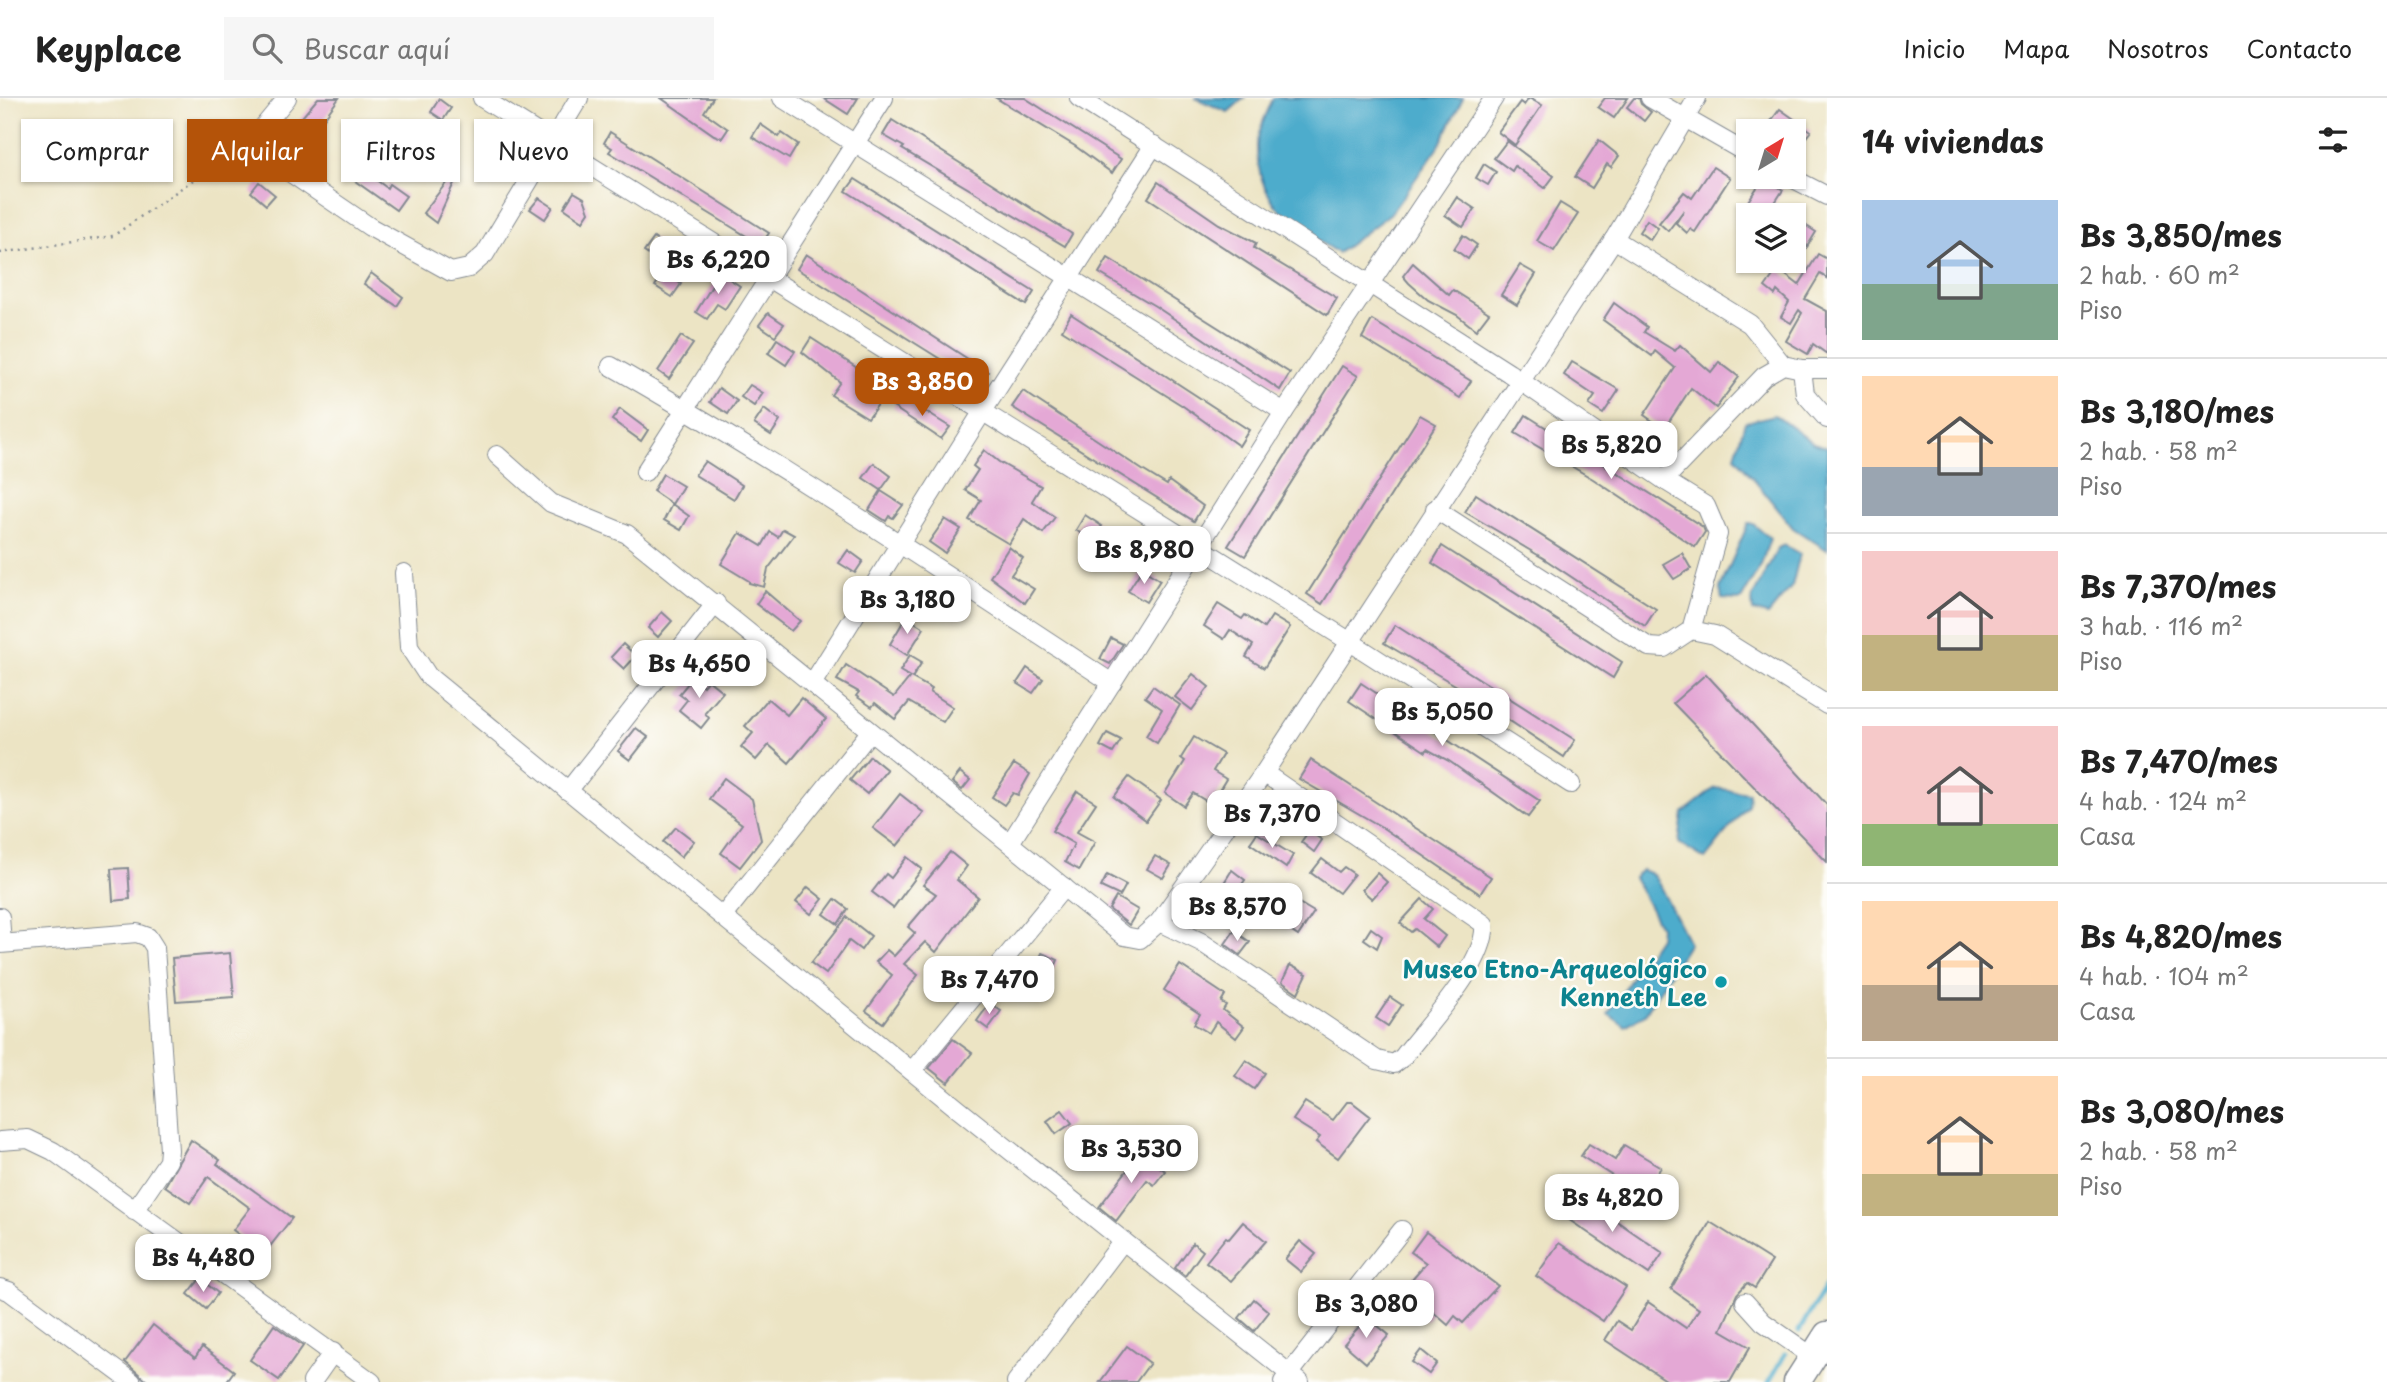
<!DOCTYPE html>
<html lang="es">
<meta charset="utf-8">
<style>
body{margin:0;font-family:"Playpen Sans",sans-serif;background:#f6f6f6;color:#222;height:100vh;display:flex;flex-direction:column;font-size:26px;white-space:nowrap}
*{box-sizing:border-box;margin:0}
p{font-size:23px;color:#767676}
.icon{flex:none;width:38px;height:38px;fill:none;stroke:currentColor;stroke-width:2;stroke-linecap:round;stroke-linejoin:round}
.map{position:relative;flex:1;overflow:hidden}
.sheet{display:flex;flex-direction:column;background:#fff;width:560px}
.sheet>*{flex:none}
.banner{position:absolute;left:21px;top:21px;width:665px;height:63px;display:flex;gap:14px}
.needle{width:46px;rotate:38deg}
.buttons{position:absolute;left:1736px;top:21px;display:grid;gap:14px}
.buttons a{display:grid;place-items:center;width:70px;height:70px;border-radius:0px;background:#fff;box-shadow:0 2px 5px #0004;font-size:35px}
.price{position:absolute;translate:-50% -60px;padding:0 16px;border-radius:14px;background:#fff;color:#222;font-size:23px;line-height:46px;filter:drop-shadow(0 2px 4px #0008)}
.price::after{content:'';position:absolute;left:50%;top:42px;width:21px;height:16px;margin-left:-10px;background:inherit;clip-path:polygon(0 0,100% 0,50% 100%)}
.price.on{background:#b45309;color:#fff}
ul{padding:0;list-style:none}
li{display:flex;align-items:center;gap:21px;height:175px;padding:0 35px}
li+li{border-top:2px solid #e0e0e0}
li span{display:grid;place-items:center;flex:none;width:196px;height:140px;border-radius:0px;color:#555}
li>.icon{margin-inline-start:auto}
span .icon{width:84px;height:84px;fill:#fffc;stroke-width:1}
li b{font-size:30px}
h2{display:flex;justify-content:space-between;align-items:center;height:84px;padding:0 35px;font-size:30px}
.chip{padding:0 24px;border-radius:0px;background:#fff;box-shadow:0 2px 5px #0004;font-size:24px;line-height:63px}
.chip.on{background:#b45309;color:#fff}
header{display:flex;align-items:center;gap:42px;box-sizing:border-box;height:98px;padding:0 35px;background:#fff;border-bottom:2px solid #e0e0e0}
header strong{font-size:33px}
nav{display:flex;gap:38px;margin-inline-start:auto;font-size:24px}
.search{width:490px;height:63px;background:#f6f6f6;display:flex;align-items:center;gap:18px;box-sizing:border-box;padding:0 24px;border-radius:0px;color:#767676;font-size:26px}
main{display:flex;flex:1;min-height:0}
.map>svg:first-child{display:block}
</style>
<header>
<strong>Keyplace</strong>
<div class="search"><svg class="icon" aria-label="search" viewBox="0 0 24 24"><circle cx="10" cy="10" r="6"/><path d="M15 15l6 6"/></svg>Buscar aquí</div>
<nav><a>Inicio</a><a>Mapa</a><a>Nosotros</a><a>Contacto</a></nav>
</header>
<main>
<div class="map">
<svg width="1827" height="1284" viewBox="0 0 1827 1284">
<rect width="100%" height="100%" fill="#fdfcf7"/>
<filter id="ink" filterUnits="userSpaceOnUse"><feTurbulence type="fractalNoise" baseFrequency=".0143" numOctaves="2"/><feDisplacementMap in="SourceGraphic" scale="14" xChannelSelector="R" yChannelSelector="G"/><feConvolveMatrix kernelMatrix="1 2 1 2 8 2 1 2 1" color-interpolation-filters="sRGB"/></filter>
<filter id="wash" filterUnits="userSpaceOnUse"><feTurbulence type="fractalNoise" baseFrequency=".00686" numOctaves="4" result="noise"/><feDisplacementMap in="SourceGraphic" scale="28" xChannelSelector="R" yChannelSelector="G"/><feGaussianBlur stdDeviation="1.57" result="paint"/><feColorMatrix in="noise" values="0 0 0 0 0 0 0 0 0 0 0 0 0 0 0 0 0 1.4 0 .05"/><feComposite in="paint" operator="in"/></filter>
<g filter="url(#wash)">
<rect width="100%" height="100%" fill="#ece4c4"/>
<g fill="#4daccc" stroke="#346e95" stroke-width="2">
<polygon points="1195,0 1244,0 1228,14"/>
<path d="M1273 0H1463L1439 48 1391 115 1338 155C1294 128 1256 106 1257 47 1257 33 1268 14 1273 0Z"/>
<polygon points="1775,317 1813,345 1827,349 1827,452 1793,430 1735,358 1745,324"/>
<polygon points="1748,426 1753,426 1770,440 1761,467 1741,502 1722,501 1720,490"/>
<polygon points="1784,447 1800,456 1792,488 1768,517 1753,513 1752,500 1778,450"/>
<polygon points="1715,690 1749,695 1748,707 1705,761 1679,745 1683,715"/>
<polygon points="1642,772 1654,777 1689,845 1645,916 1625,928 1608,916 1659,839 1660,829 1634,780"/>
</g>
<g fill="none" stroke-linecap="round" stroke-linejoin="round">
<g stroke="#4daccc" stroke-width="5">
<polyline points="1799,1233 1827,1186"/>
<polyline points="1769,1284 1785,1256"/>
</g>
</g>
<g id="blocks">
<g fill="#e4a8d5">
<polygon points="318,0 339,0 303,49 288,36"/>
<polygon points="661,0 713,0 704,14 728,31 722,40 714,37"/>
<polygon points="823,0 858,0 848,16"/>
<polygon points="996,0 1025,0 1121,61 1112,75 1075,48"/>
<polygon points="1529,0 1542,7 1515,47 1498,34 1520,4 1524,7"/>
<polygon points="1605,0 1628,0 1614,20 1598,9"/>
<polygon points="1634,0 1639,0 1641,6 1651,14 1644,23 1627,9"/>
<polygon points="439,1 451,10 443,22 431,14"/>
<polygon points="1780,11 1811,33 1803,43 1794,33 1777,33 1768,27"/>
<polygon points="892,22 1072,136 1065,148 902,51 904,49 883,37"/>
<polygon points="760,26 779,39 782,35 798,46 789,61 752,39"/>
<polygon points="610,34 769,135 761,147 609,54 612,50 604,45"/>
<polygon points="1599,42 1619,58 1611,69 1607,66 1592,90 1575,79"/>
<polygon points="1507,43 1554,78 1545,90 1515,68 1512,73 1494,60"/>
<polygon points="1484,66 1496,74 1488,87 1476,80"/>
<polygon points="1713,69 1730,80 1695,134 1690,131 1687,135 1676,125 1684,112 1668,133 1659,125 1684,94 1692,100"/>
<polygon points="363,72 387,90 389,86 406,98 396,112 355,83"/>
<polygon points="1764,79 1783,92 1767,117 1739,117"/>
<polygon points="450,80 455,83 436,125 423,115"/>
<polygon points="855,81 1034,194 1026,207 846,93"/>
<polygon points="259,84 275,97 266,107 251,94"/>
<polygon points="1158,84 1219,126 1256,145 1254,150 1337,200 1327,217 1148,100"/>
<polygon points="574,94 584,100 589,114 583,123 564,110"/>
<polygon points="1457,99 1475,111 1463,129 1445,117"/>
<polygon points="539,100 553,109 545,121 530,111"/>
<polygon points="1560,105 1578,116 1554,153 1537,143"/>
<polygon points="1647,122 1658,130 1650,142 1639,134"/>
<polygon points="1805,127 1816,134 1804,154 1794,145"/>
<polygon points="1463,137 1477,147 1468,161 1454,151"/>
<polygon points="654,140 673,154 664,167 644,154"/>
<polygon points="806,156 988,274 980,286 797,171"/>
<polygon points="1818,156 1827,161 1827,180 1820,176 1805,201 1827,213 1827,256 1813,246 1808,256 1786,243 1802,215 1799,212 1791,225 1781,219 1789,204 1777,193 1775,197 1765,189 1778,171 1799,187"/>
<polygon points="1108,160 1290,275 1280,292 1155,208 1099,175"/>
<polygon points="1413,165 1449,197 1453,192 1489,215 1476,232 1457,217 1428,202 1409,185 1403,178"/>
<polygon points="1520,167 1536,176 1517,207 1501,197"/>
<polygon points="664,174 681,186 672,199 655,188"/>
<polygon points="371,175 403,199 397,208 364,186"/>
<polygon points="720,175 740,188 725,211 717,206 707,221 696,214"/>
<polygon points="1614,205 1647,229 1644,234 1675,253 1680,247 1711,274 1719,264 1739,279 1716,310 1691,290 1664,331 1644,317 1675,270 1655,253 1652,258 1603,222"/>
<polygon points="768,215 784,226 775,238 759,227"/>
<polygon points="1071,216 1249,332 1239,348 1183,308 1062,232"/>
<polygon points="1372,222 1471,283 1460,300 1362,240"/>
<polygon points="681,238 693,246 669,281 658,273"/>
<polygon points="811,240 868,277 859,291 879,305 868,320 831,297 840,284 802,254"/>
<polygon points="777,241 795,253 786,267 768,255"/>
<polygon points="1572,264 1619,292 1603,316 1589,307 1595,298 1564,277"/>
<polygon points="1342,268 1358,278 1245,458 1228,448"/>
<polygon points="750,287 763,295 754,308 741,299"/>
<polygon points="719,290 737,303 728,316 710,304"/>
<polygon points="1023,293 1144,373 1167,387 1169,383 1203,408 1194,423 1012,309"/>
<polygon points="900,298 950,329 941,341 893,309"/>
<polygon points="620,311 648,332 641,343 612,322"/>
<polygon points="764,311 780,323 771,337 754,326"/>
<polygon points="1420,317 1436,326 1322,506 1307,496"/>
<polygon points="1526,317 1703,429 1705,434 1695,449 1593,381 1515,335"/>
<polygon points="984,352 999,364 1041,388 1032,403 1055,419 1043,435 1024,421 1009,446 969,422 981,402 965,392 978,372 973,368"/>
<polygon points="705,363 742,387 734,401 695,377"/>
<polygon points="874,365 891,378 881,392 863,380"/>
<polygon points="663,376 683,388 672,406 653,393"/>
<polygon points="881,393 903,407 893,420 889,418 886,423 869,412"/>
<polygon points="1476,396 1656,511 1645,528 1543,460 1465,414"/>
<polygon points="672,406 689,418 681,432 664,422"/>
<polygon points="1085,417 1102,428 1099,432 1121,446 1113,459 1076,432"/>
<polygon points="945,421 961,431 945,455 929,444"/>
<polygon points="783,431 794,437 768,471 764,489 749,485 749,483 721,466 740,435 762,448 770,434 778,439"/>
<polygon points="1442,448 1622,564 1613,580 1432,465"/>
<polygon points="1009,449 1023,460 1011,477 1034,491 1025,505 990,479"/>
<polygon points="848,452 863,463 855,475 839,465"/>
<polygon points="1682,455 1691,471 1674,481 1663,466"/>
<polygon points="1142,471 1160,482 1146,504 1128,493"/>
<polygon points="765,493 800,523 791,533 756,506"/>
<polygon points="1218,506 1242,521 1245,517 1264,530 1272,518 1290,529 1264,570 1246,559 1253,547 1230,532 1224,541 1204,528"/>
<polygon points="662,514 672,523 658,539 648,530"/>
<polygon points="906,519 924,530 907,557 890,546"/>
<polygon points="1395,527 1575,642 1564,659 1462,591 1384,545"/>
<polygon points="1111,540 1123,546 1110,566 1100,561"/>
<polygon points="623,546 636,558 624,571 611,559"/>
<polygon points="910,557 922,564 912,580 932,591 930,594 953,609 943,624 909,604 895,621 875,605 872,609 856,598 859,594 837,582 846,567 894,599 910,579 900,573"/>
<polygon points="1027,570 1043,581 1033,595 1017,585"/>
<polygon points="1193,576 1209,589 1192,612 1175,599"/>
<polygon points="1706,576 1827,707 1827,764 1673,605"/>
<polygon points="693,579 703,588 708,582 723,594 705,615 709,620 701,630 679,612 687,602 679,596"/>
<polygon points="1361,585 1540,703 1528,719 1449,663 1427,651 1426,654 1349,603"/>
<polygon points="1153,588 1180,607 1157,645 1146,638 1162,611 1145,599"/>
<polygon points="801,600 826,621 789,665 769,647 756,662 741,649 753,635 745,628 768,601 787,617"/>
<polygon points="636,630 648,639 630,662 618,653"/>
<polygon points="1107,635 1121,642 1113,655 1100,648"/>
<polygon points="1194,639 1223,656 1213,673 1226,681 1211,706 1193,695 1184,708 1165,695 1185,663 1181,660"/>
<polygon points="870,658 887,672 867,696 850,682"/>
<polygon points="1311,662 1491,779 1480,796 1380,728 1299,681"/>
<polygon points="1014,666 1030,676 1018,697 1013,695 1004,707 992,699"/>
<polygon points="960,674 970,682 962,692 952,684"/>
<polygon points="1129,679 1161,702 1146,723 1114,699"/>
<polygon points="724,680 752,701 761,742 740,769 721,755 742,726 709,701"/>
<polygon points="1077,693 1096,705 1077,734 1095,744 1079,772 1065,764 1074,746 1052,733"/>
<polygon points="900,696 924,715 897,748 873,730"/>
<polygon points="676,729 694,743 681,759 663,744"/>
<polygon points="1309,733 1322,742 1314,754 1301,744"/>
<polygon points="1257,735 1293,757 1286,770 1250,745"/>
<polygon points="950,754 967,768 957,782 978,799 936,854 925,844 904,866 918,877 883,925 866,913 892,877 876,864 887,852 894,858 915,835 908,829 936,796 923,787"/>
<polygon points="1155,758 1171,767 1163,780 1147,771"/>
<polygon points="907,759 922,771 893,810 872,794 886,776 891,780"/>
<polygon points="1322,761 1339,774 1344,769 1354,776 1339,795 1311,775"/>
<polygon points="128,770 130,801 113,803 111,771"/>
<polygon points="1232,772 1245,782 1232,800 1220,791"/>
<polygon points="1377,775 1387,784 1372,801 1362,792"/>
<polygon points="1107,777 1126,787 1120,798 1101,789"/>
<polygon points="808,789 823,801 811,816 796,804"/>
<polygon points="1116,799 1138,812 1129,827 1109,811"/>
<polygon points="835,801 848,811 838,826 824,816"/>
<polygon points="1422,801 1433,811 1424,821 1445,838 1437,849 1415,831 1411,834 1400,825"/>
<polygon points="1294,802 1314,814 1298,838 1276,823"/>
<polygon points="847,819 871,838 861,852 849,843 826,876 811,865"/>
<polygon points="1371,830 1382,838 1377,850 1364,841"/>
<polygon points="1234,833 1250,844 1240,857 1225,846"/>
<polygon points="230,855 234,899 176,903 172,860"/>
<polygon points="1042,855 1058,862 1050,880 1034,873"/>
<polygon points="1180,867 1225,897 1221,904 1226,907 1223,912 1244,929 1236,940 1216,924 1209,935 1194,926 1200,916 1164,892"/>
<polygon points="1290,867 1307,876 1298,895 1282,884"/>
<polygon points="1390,899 1402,907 1388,928 1376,920"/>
<polygon points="990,905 1001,913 988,931 977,923"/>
<polygon points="953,941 972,955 948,985 929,970"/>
<polygon points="1246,962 1265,975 1254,991 1235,978"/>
<polygon points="1305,1004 1333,1022 1347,1004 1352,1004 1370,1018 1338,1060 1316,1044 1320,1039 1293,1022"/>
<polygon points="1062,1012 1072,1025 1056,1036 1047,1023"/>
<polygon points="191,1042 220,1062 217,1066 292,1120 264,1156 233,1132 250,1110 208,1079 190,1105 165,1088"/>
<polygon points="1589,1046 1615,1062 1624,1047 1661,1069 1644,1098 1581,1058"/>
<polygon points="1141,1054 1165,1073 1154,1087 1147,1082 1116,1123 1099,1109"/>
<polygon points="1571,1097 1601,1115 1602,1113 1663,1155 1649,1176 1559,1115"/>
<polygon points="1243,1124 1266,1143 1231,1183 1206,1164 1226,1139 1229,1141"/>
<polygon points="1710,1124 1772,1163 1755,1190 1747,1185 1737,1196 1721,1232 1750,1249 1730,1284 1669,1284 1605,1242 1617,1223 1631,1232 1648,1204 1686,1230 1699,1211 1671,1191"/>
<polygon points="1426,1134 1498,1188 1463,1225 1455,1218 1448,1227 1433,1214 1426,1223 1410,1210 1424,1193 1411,1182 1426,1165 1411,1154"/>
<polygon points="1300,1143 1316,1156 1301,1174 1285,1161"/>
<polygon points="1193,1145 1203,1153 1185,1178 1175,1170"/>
<polygon points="1559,1145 1626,1189 1603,1223 1536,1178"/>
<polygon points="200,1181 218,1195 206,1211 188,1196"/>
<polygon points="1254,1201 1269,1214 1254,1233 1239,1220"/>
<polygon points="1367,1219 1389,1237 1366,1265 1344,1246"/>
<polygon points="153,1227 195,1260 202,1249 234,1273 226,1284 148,1284 125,1264"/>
<polygon points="274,1227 303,1248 279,1282 250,1262"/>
<polygon points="1127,1248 1150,1265 1136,1284 1100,1284"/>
<polygon points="1421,1252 1437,1265 1429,1276 1412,1264"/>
</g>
</g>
</g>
<g filter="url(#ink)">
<use href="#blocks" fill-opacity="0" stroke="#848a91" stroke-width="2"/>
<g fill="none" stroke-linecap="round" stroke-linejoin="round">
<g stroke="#848a91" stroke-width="20">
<g id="minor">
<polyline points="287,0 255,39 260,54 370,129 451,174 469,170 485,156 579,0"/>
<polyline points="482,0 1349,543 1571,686"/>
<polyline points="782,0 1284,314"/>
<polyline points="1079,0 1509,275 1664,382"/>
<polyline points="1650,0 1748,56"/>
<polyline points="1790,79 1827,98"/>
<polyline points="1614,141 1750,226 1783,267"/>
<path d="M611 268C783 366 947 477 1112 585"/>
<polyline points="1802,271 1805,296 1827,321"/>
<polyline points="497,357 551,405 627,436 1124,838 1140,841 1159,824 1264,675 1614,141 1697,0"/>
<polyline points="645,374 884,0"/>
<polyline points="1435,411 1649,549 1664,550 1691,532 1718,436 1706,408 1664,382 1764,278 1783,267 1802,271 1827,271"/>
<polyline points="404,475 409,549 428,578 958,1011 1300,1284"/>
<polyline points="1691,532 1715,537 1827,607"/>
<polyline points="812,586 983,313 1154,47"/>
<polyline points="568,693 716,505"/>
<polyline points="1010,745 1284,314 1494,0"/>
<polyline points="723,818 870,634"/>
<polyline points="0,819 2,845"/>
<path d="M1159 824 1201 844 1377 962 1394 966 1403 959C1426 928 1488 864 1484 826L1264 675"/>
<polyline points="0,846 137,835 148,839 155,850 169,1052 168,1063 134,1113"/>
<polyline points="912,973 1064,789"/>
<polyline points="0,1043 28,1041 53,1053 372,1284"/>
<polyline points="0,1190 9,1193 132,1284"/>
<polyline points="1745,1204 1763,1224 1813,1259"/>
<polyline points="312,1284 333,1254"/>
<polyline points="1016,1284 1123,1143"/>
<polyline points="1283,1284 1402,1132"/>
</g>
</g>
<g stroke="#848a91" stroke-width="29">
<polyline id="highway" points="1797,1284 1827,1237"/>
</g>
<polyline stroke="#848a91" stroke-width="2.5" stroke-dasharray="2 5" stroke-linecap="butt" points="0,155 113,138 240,49"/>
<use href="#minor" stroke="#fff" stroke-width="18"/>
<use href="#highway" stroke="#fff" stroke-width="26"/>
</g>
</g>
<circle fill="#0f9aa8" stroke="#fdfcf7" stroke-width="2.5" cx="1721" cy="884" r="7"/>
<g text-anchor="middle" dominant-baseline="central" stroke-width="5" stroke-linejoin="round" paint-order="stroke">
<g font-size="24" font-weight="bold" fill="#0d838f" stroke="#fdfcf7" text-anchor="end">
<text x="1707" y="870">Museo Etno-Arqueológico<tspan x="1707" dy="28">Kenneth Lee</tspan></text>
</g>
</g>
</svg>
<div class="buttons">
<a><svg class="needle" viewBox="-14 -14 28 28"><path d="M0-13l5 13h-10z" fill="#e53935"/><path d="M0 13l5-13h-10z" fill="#767676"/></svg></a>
<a><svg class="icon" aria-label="layers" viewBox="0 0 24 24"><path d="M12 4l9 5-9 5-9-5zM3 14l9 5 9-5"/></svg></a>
</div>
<b class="price" style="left:718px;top:198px">Bs 6,220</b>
<b class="price on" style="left:922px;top:320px">Bs 3,850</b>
<b class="price" style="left:1611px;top:383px">Bs 5,820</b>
<b class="price" style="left:1144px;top:488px">Bs 8,980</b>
<b class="price" style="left:907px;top:538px">Bs 3,180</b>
<b class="price" style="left:699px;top:602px">Bs 4,650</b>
<b class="price" style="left:1442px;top:650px">Bs 5,050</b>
<b class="price" style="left:1272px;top:752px">Bs 7,370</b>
<b class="price" style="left:1237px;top:845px">Bs 8,570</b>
<b class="price" style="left:989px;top:918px">Bs 7,470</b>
<b class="price" style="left:1131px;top:1087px">Bs 3,530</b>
<b class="price" style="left:1612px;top:1136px">Bs 4,820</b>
<b class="price" style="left:203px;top:1196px">Bs 4,480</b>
<b class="price" style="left:1366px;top:1242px">Bs 3,080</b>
<div class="banner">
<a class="chip">Comprar</a>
<a class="chip on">Alquilar</a>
<a class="chip">Filtros</a>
<a class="chip">Nuevo</a>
</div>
</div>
<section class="sheet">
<h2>14 viviendas<svg class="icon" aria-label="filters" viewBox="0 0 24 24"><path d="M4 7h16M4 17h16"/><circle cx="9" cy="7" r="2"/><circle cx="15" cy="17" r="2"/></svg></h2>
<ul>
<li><span style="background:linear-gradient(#a9c7e8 60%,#7fa58c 0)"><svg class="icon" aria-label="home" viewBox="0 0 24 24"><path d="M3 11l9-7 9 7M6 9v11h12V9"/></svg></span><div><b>Bs 3,850/mes</b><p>2 hab. · 60 m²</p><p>Piso</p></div></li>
<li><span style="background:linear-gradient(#ffd9b3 65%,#9aa5b1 0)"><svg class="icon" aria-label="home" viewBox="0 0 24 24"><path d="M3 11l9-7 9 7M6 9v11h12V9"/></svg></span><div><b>Bs 3,180/mes</b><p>2 hab. · 58 m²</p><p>Piso</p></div></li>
<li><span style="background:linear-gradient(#f6c9c9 60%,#c2b280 0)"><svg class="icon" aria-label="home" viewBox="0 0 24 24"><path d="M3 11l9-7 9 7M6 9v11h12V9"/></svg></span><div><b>Bs 7,370/mes</b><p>3 hab. · 116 m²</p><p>Piso</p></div></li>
<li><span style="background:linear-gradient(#f6c9c9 70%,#8fb573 0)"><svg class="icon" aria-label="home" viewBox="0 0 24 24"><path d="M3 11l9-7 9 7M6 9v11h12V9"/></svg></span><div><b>Bs 7,470/mes</b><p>4 hab. · 124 m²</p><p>Casa</p></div></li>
<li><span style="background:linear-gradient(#ffd9b3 60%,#b9a48a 0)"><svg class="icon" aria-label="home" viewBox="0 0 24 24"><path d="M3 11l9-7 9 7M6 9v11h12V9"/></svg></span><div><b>Bs 4,820/mes</b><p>4 hab. · 104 m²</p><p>Casa</p></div></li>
<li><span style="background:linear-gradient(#ffd9b3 70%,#c2b280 0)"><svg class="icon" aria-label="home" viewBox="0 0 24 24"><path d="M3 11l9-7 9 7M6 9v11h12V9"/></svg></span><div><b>Bs 3,080/mes</b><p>2 hab. · 58 m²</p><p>Piso</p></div></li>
</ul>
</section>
</main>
